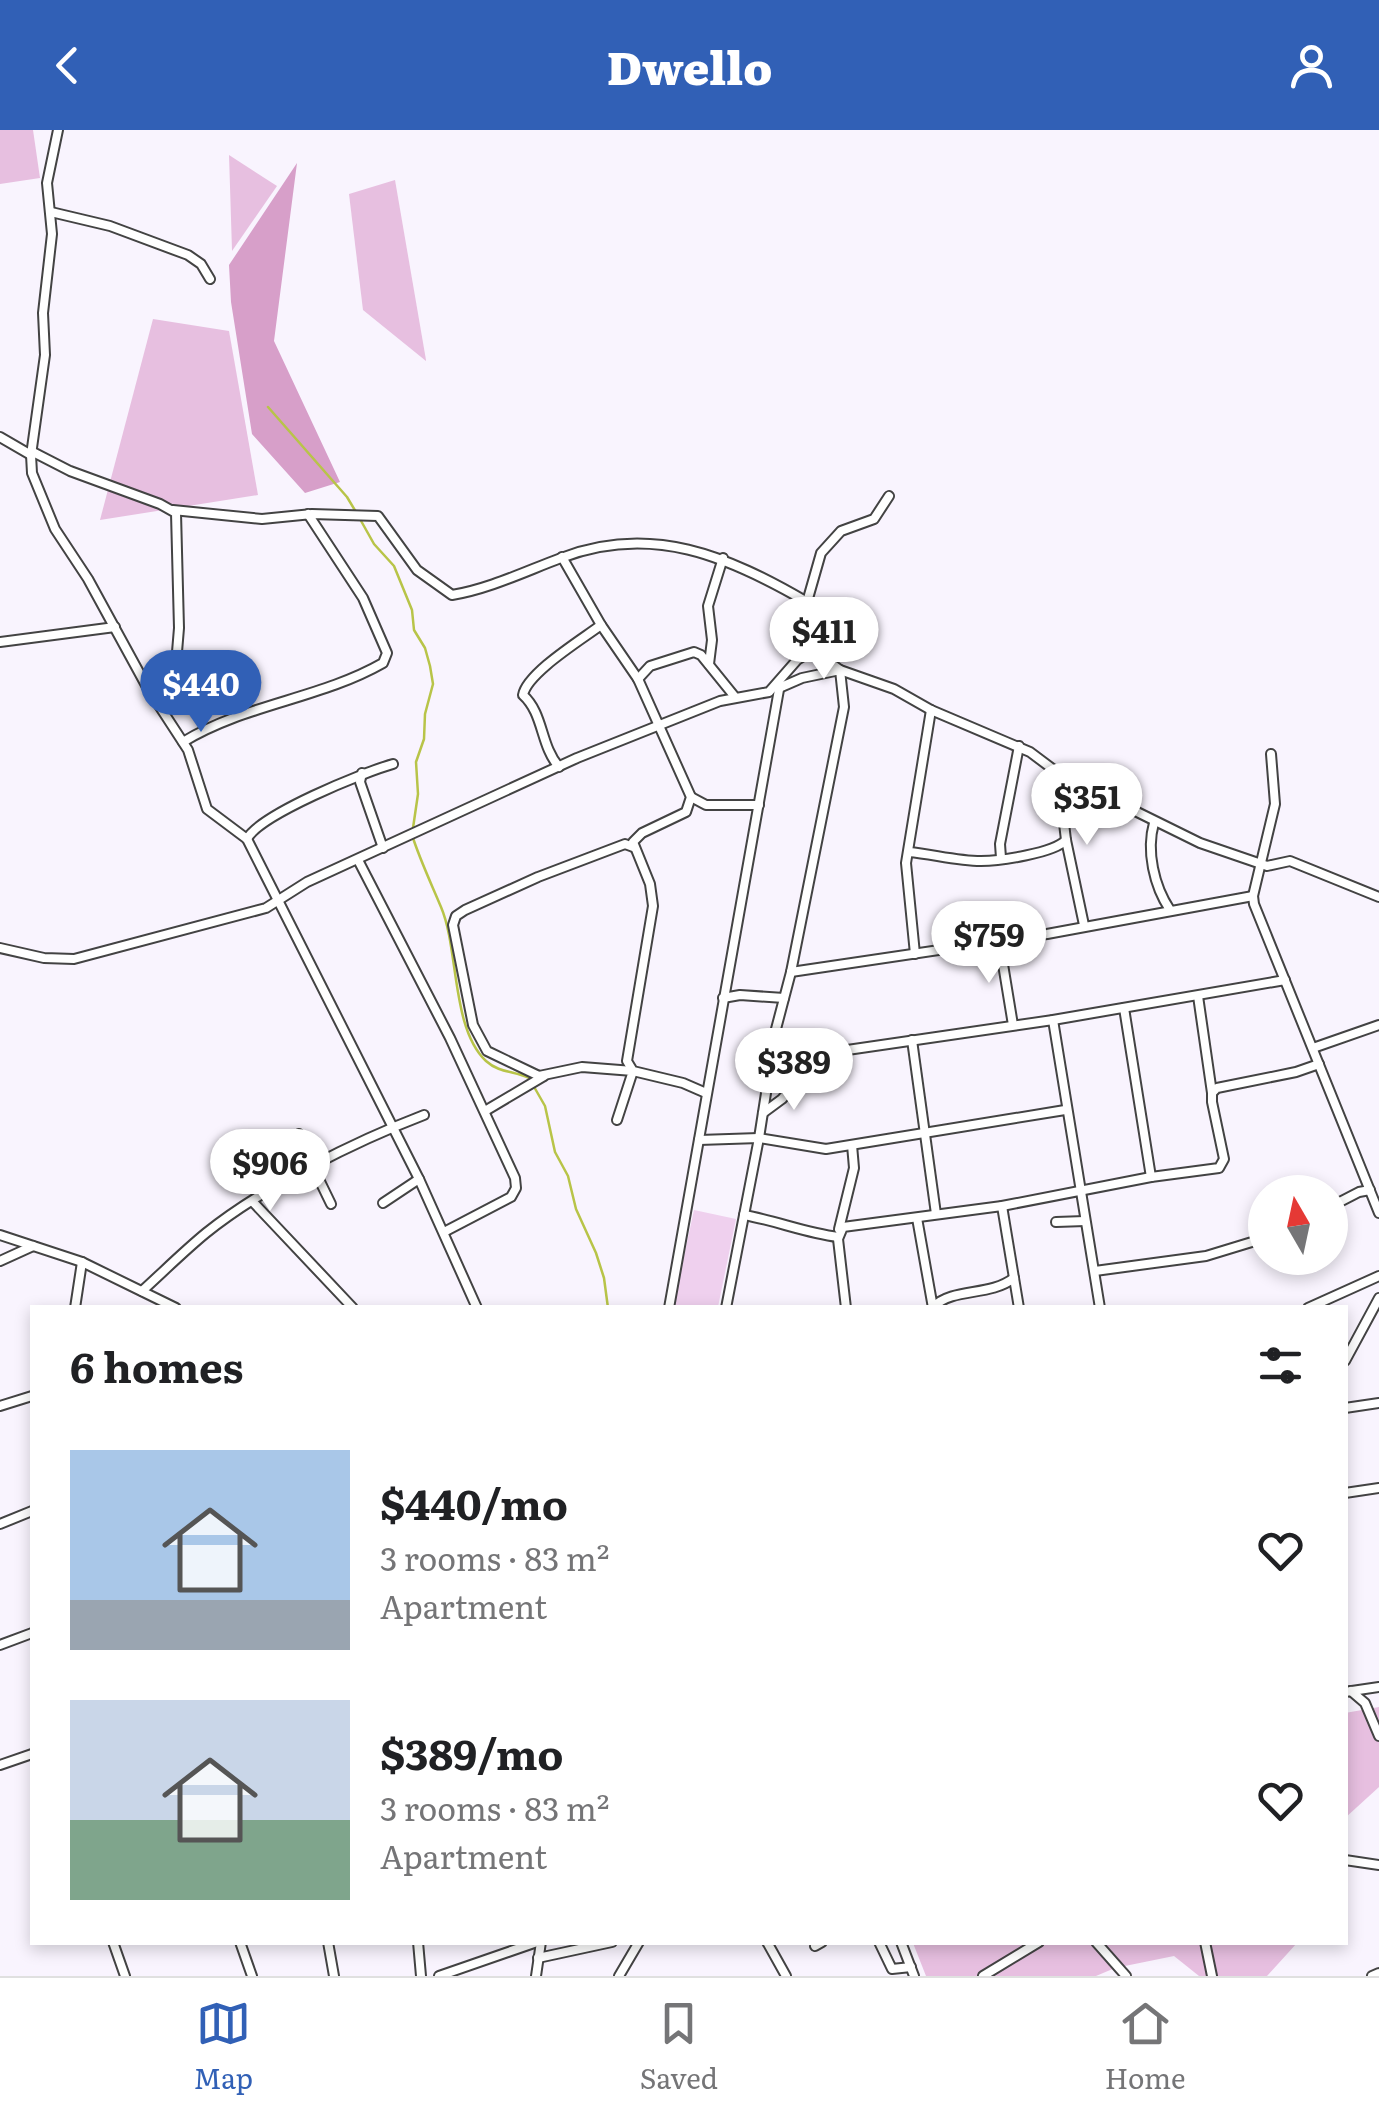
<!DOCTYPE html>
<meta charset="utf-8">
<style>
body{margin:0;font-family:Literata,serif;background:#f6f6f6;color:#202124;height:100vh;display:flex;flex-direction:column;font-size:38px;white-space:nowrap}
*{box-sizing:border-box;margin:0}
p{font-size:32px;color:#757577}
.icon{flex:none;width:55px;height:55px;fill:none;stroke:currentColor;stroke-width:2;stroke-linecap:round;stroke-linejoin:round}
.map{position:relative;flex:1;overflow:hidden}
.panel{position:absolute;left:30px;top:1175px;width:1318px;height:640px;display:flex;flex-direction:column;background:#fff;border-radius:0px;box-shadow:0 5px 15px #0003}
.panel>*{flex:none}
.needle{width:65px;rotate:351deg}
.fabs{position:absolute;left:1248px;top:1045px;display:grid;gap:20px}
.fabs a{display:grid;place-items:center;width:100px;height:100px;border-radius:50%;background:#fff;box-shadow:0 5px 15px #0003;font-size:50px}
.price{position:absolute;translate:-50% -85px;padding:0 22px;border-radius:35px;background:#fff;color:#222;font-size:32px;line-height:65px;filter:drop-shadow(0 2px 5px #0008)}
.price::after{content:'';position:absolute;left:50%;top:60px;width:30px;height:22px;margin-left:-15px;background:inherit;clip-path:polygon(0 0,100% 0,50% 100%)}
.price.on{background:#3160b6;color:#fff}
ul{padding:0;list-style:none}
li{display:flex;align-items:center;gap:30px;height:250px;padding:0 40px}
li span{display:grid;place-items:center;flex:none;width:280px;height:200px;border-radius:0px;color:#555}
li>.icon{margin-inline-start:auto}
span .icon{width:120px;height:120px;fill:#fffc;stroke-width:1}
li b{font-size:42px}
h2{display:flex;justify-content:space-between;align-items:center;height:120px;padding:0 40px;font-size:42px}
header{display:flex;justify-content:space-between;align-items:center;height:130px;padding:0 40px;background:#3160b6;color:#fff;font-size:45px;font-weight:800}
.dock{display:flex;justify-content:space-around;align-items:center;height:140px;border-top:2px solid #e0e0e0;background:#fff;font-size:28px;color:#757577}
.dock a{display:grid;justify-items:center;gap:5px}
.dock .on{color:#3160b6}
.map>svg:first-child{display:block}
</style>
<header><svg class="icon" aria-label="back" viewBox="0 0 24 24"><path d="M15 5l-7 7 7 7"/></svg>Dwello<svg class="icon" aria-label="person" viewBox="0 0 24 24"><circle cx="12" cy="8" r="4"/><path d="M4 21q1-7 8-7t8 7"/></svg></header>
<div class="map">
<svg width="1379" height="1846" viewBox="0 0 1379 1846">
<rect width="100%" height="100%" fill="#f9f4fe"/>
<g fill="#e7bfe0">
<polygon points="0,0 33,0 40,48 0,54"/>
<polygon points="229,25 277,56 232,121"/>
<polygon points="395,50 426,230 426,231 363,180 349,64"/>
<polygon points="153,189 229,201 258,365 100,390"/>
<polygon points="1379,1577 1379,1657 1345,1688 1345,1583"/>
<polygon points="913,1813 1297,1813 1267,1846 1199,1846 1174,1826 1115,1838 1096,1846 926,1846"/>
</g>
<polygon fill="#d79fc9" points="297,33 274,211 340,352 305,363 252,304 231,172 229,135"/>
<polygon fill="#efd0ee" points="694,1080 736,1089 718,1177 673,1177"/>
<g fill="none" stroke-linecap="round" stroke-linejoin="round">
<g stroke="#b8c448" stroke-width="2.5">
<polyline points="268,277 347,367 356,382"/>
<polyline points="360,389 374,414 394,436 412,480 414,500 425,518 430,536 433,554 425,584 424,609 416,632 418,664 413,698"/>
<path d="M412 705C420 730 431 753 441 777 459 819 451 898 486 931 499 943 515 941 529 948L545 976 555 1022 568 1046 576 1079 596 1123 604 1148 608 1178"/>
</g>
<g stroke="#434343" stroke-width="12">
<g id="street">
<polyline points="58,0 47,53 52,104 43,183 45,225 31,325 32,343 55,399 88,449 147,557 188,620 207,679 247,709 419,1049 477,1178"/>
<polyline points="51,82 110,96 188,125 201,134 210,149"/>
<polyline points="0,307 31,325"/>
<polyline points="31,321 70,341 160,374 176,383 179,498 175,546 154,551 147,557"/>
<path d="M173 380 262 389 312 384 378 386 417 440 452 465C489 459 526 441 561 428 651 393 728 426 807 472"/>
<polyline points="562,427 601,495 638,549 691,667 686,682 642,703 633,712 650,754 653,776 627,931 633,941 683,953 706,963"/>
<polyline points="0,512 115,497"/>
<polyline points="810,520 807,472 821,423 841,401 874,389 889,366"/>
<polyline points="709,534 712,510 708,476 723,428"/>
<polyline points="638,549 650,536 694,522 701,525 735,567"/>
<path d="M183 612C245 574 320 569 383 533L387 523 363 468 308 384"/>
<polyline points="1271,624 1275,674 1253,766 1254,774 1379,1083"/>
<path d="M559 637C540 615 544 584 523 565 527 543 581 510 601 495"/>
<polyline points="362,643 360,652 383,718"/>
<polyline points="1058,643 1066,710 1084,795"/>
<polyline points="691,667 706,675 759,675"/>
<path d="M1154 693C1146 721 1154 756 1170 780"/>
<path d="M247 709C259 685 364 642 393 634"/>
<path d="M909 722C932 724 957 731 981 731 1000 731 1054 723 1066 710"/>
<polyline points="1001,728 1000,714 1019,616"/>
<polyline points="358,730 450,908 515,1048 516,1058 511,1067 444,1102"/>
<polyline points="999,810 1013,895"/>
<polyline points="0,818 44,828 74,829 266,778 307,752 577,628 720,571 769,562 797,530 813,520 840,540 894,559 931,580 1030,622 1058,643 1200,713 1267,736 1290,731 1379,767"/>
<polyline points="915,824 906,733 931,580"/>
<polyline points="791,842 1047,804 1253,766"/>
<polyline points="1198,866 1212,963"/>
<polyline points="723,868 740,865 784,868"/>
<polyline points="1124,878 1151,1047"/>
<polyline points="1053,890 1100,1178"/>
<polyline points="912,910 936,1084"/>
<polyline points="1313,918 1379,895"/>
<polyline points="770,937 813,925 1053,890 1285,850"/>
<polyline points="485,981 544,946"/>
<polyline points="763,983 782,969 796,953"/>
<polyline points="617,990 633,941 582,937 539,946 487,921 473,895 453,795 456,786 465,780 538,747 625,714 633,717"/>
<polyline points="299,1004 316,1036"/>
<polyline points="699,1010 759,1008 826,1019 1065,980"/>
<polyline points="313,1037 331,1074"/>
<polyline points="253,1072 353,1178"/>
<polyline points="383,1073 419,1049"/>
<polyline points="1002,1076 1019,1178"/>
<polyline points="1330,1077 1359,1062 1370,1060"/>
<path d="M744 1085C777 1091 806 1103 838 1107"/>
<polyline points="917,1088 933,1178"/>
<polyline points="1056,1092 1085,1091"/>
<polyline points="839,1099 854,1038 852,1015"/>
<polyline points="0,1105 82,1132 176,1178"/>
<polyline points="0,1131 33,1116"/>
<polyline points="1095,1141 1206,1126 1265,1108"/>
<path d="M142 1161C163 1142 184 1121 206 1103 263 1057 356 1011 424 985"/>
<path d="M933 1177C954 1157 989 1167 1014 1148"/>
<polyline points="75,1178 82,1132"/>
<polyline points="669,1178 780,554"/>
<polyline points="726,1178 759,1008 776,899 791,842 844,577 840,540 802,548 779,558"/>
<polyline points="846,1178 838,1109 843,1097 1002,1076 1151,1047 1219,1038 1224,1029 1212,972 1212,963 1217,958 1296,942 1319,934"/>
<polyline points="1308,1178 1379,1146"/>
<polyline points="1345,1231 1379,1168"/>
<polyline points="0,1276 32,1266"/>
<polyline points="1345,1278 1379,1273"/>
<polyline points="1345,1363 1379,1358"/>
<polyline points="0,1394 32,1381"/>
<polyline points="0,1515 32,1503"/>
<polyline points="1351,1561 1365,1573 1379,1606"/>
<polyline points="1345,1562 1379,1557"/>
<polyline points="0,1635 32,1624"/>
<polyline points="1345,1730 1379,1735"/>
<polyline points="113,1812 125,1846"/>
<polyline points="240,1812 252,1846"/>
<polyline points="328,1812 334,1846"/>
<polyline points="418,1812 421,1846"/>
<polyline points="767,1812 786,1846"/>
<polyline points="879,1812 892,1839 911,1837"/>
<polyline points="901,1812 914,1846"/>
<polyline points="1096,1812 1126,1846"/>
<polyline points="1205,1812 1212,1846"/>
<polyline points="815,1816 822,1812"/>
<polyline points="538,1828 612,1812"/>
<polyline points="439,1846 537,1812"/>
<polyline points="536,1846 541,1812"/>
<polyline points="619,1846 639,1812"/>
<polyline points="983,1846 1039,1812"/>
<polyline points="1372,1846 1379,1843"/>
</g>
</g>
<use href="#street" stroke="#fff" stroke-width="8"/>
</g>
</svg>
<div class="fabs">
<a><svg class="needle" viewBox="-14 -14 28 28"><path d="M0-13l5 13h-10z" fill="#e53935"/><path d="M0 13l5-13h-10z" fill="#757577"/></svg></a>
</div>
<b class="price" style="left:824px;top:552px">$411</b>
<b class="price on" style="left:201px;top:605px">$440</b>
<b class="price" style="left:1087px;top:718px">$351</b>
<b class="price" style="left:989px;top:856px">$759</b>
<b class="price" style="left:794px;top:983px">$389</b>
<b class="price" style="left:270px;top:1084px">$906</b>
<section class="panel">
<h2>6 homes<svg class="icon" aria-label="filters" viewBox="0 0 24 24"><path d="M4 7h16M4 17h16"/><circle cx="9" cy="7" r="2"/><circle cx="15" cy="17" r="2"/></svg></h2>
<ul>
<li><span style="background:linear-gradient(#a9c7e8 75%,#9aa5b1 0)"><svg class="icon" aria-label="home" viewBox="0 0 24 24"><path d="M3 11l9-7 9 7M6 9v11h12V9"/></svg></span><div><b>$440/mo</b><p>3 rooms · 83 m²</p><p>Apartment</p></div><svg class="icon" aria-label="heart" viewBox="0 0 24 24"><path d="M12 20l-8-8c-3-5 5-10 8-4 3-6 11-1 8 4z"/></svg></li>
<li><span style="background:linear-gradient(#c9d6e8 60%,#7fa58c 0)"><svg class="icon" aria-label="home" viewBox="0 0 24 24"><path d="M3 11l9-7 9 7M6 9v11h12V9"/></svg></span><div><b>$389/mo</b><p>3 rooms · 83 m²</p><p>Apartment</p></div><svg class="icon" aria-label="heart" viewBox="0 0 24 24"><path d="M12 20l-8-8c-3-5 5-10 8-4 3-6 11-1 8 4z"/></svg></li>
</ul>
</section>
</div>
<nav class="dock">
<a class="on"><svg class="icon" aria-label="map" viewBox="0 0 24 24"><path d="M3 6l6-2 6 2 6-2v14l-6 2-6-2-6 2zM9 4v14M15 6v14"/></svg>Map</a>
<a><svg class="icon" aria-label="saved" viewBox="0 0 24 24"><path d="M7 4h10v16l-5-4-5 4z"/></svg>Saved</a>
<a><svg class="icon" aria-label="home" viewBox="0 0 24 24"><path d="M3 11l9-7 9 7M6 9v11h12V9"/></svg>Home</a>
</nav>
